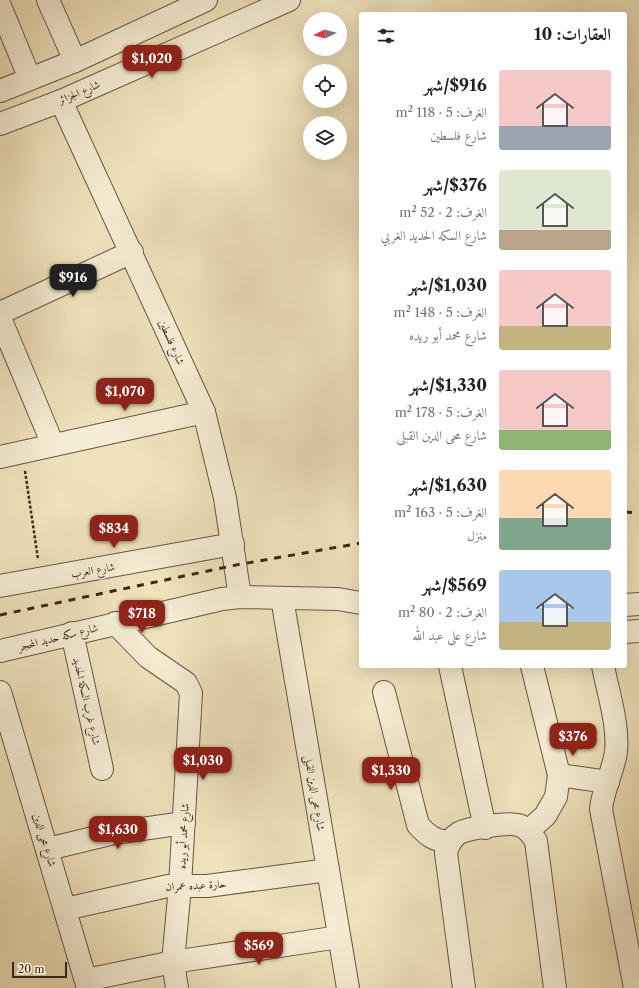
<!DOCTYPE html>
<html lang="ar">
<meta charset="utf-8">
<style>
body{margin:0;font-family:"Libre Caslon Text",Amiri,serif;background:#f2f2f2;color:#202124;direction:rtl;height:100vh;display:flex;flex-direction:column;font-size:15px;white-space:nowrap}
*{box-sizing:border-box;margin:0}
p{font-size:13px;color:#757577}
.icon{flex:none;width:22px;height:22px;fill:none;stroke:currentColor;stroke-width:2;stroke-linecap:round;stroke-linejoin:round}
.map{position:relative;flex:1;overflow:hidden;direction:ltr}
.panel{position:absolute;left:359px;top:12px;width:268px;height:656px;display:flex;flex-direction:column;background:#fff;border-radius:4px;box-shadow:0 4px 16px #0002;direction:rtl}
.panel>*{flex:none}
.needle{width:26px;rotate:264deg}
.fabs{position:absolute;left:303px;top:12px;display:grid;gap:8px}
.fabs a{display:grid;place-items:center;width:44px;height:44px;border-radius:50%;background:#fff;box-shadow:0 4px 16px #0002;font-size:20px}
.scale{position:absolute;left:12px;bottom:10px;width:55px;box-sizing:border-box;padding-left:4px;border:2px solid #3d251c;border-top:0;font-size:11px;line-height:14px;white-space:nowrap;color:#3d251c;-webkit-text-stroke:3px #f4ecd3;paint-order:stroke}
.price{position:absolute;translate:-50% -34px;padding:0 9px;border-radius:8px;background:#8f2418;color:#fff;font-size:13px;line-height:26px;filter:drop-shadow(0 1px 2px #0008)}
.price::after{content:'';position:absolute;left:50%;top:24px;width:12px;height:9px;margin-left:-6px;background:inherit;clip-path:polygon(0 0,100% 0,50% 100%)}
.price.on{background:#222;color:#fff}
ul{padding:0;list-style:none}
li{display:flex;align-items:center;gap:12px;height:100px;padding:0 16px}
li span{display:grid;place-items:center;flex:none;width:112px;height:80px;border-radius:4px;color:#555}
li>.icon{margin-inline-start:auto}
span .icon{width:48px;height:48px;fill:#fffc;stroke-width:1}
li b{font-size:17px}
h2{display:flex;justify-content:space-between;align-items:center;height:48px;padding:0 16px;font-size:17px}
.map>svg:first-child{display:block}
</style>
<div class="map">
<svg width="639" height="988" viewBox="0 0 639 988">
<rect width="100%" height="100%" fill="#eee1bb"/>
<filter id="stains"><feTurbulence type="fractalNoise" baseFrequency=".005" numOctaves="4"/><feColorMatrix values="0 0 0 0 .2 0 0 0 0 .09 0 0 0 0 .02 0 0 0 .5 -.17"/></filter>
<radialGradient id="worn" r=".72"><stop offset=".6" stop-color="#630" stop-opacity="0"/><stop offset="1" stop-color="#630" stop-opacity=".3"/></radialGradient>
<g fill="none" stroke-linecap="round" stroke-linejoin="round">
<g stroke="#695444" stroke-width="24">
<g id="minor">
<polyline points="48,0 75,61"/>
<polyline points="0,6 30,79"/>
<polyline points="0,91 75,61 206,0"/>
<polyline points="61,101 204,412 225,498 240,597"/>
<polyline points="0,124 61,101 289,0"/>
<polyline points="0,313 132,252"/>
<polyline points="0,318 53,445"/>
<polyline points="0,457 204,412"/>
<polyline points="0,586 233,544"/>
<polyline points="282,598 348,988"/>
<polyline points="625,605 639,604"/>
<polyline points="115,623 148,657 186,683 191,693 180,886 173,962 177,988"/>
<polyline points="625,632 639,631"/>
<polyline points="72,633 102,769"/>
<polyline points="0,651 222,599 240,597 338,599 361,603"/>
<polyline points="450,666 485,828"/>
<path d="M603 666C608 692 619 726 616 752 613 772 603 789 601 809L635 988"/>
<polyline points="0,692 88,988"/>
<path d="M384 692 418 825C428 836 435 841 450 842"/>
<polyline points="559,775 608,782"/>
<polyline points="529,830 545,816 556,797 559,775 532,666"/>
<polyline points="48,849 114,833 184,823"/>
<polyline points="65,909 168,886 207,886 328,870"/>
<polyline points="86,980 173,962 339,937"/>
<path d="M464 988 446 853C448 845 451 838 459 833 469 828 510 821 521 826 529 829 531 834 536 841L555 988"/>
</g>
</g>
<polyline stroke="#3d251c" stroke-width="2.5" stroke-dasharray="3 2" stroke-linecap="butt" points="25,471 38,559"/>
<use href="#minor" stroke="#f4ecd3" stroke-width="22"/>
<g stroke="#3d251c" stroke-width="3" stroke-dasharray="7 7" stroke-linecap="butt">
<polyline points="625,512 639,513"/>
<polyline points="0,615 236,565 361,543"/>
</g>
</g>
<g text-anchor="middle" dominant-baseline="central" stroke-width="3" stroke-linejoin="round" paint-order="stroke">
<g font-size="11" fill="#3d251c" stroke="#f4ecd3">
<text transform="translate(79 92) rotate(-23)">شارع الجزائر</text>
<text transform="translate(172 342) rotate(66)">شارع فلسطين</text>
<text transform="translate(93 570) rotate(-10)">شارع العرب</text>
<text transform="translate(58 637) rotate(-14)">شارع سكه حديد المحجر</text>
<text transform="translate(87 701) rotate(77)">شارع غرب السكة الحديد</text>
<text transform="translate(315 793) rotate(80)">شارع محى الدين القبلى</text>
<text transform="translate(183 836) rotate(-87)">شارع محمد أبو ريده</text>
<text transform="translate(45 840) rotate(73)">شارع محى الدين</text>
<text transform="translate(196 885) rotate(-3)">حارة عبده عمران</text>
</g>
</g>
<rect width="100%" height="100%" filter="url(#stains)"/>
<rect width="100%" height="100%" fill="url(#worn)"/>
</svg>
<div class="fabs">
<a><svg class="needle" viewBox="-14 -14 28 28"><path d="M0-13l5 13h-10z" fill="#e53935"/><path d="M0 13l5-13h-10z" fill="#757577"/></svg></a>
<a><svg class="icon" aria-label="locate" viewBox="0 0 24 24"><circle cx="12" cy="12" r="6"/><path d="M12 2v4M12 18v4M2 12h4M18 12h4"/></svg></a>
<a><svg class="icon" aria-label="layers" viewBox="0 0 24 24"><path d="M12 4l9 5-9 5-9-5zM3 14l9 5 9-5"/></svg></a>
</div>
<div class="scale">20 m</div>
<b class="price" style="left:152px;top:79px">$1,020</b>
<b class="price on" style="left:73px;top:298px">$916</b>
<b class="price" style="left:125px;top:412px">$1,070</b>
<b class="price" style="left:114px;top:549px">$834</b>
<b class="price" style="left:142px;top:634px">$718</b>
<b class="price" style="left:573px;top:757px">$376</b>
<b class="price" style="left:203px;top:781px">$1,030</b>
<b class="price" style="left:391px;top:791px">$1,330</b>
<b class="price" style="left:118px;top:850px">$1,630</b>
<b class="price" style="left:259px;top:966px">$569</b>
<section class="panel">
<h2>العقارات: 10<svg class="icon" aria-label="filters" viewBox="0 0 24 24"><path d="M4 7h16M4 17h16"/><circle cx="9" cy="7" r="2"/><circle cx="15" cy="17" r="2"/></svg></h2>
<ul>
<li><span style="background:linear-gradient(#f6c9c9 70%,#9aa5b1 0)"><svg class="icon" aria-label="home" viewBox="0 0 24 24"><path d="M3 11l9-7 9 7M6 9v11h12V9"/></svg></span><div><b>$916/شهر</b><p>الغرف: 5 · 118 m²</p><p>شارع فلسطين</p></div></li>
<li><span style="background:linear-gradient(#dfe7d0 75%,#b9a48a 0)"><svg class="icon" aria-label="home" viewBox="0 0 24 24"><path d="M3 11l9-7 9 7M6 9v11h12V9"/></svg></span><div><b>$376/شهر</b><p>الغرف: 2 · 52 m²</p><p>شارع السكه الحديد الغربي</p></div></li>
<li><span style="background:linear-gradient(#f6c9c9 70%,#c2b280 0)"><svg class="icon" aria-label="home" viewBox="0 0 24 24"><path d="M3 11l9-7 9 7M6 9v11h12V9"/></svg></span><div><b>$1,030/شهر</b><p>الغرف: 5 · 148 m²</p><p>شارع محمد أبو ريده</p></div></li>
<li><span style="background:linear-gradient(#f6c9c9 75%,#8fb573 0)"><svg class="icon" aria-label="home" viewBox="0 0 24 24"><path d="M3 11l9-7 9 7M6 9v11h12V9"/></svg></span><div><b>$1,330/شهر</b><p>الغرف: 5 · 178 m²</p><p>شارع محى الدين القبلى</p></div></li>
<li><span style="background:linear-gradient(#ffd9b3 60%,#7fa58c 0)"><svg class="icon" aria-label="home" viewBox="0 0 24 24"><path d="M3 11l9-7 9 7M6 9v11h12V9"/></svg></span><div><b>$1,630/شهر</b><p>الغرف: 5 · 163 m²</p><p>منزل</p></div></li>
<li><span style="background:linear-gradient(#a9c7e8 65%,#c2b280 0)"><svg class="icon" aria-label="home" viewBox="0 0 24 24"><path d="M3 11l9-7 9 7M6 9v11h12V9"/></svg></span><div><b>$569/شهر</b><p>الغرف: 2 · 80 m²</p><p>شارع على عبد الله</p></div></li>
</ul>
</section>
</div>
